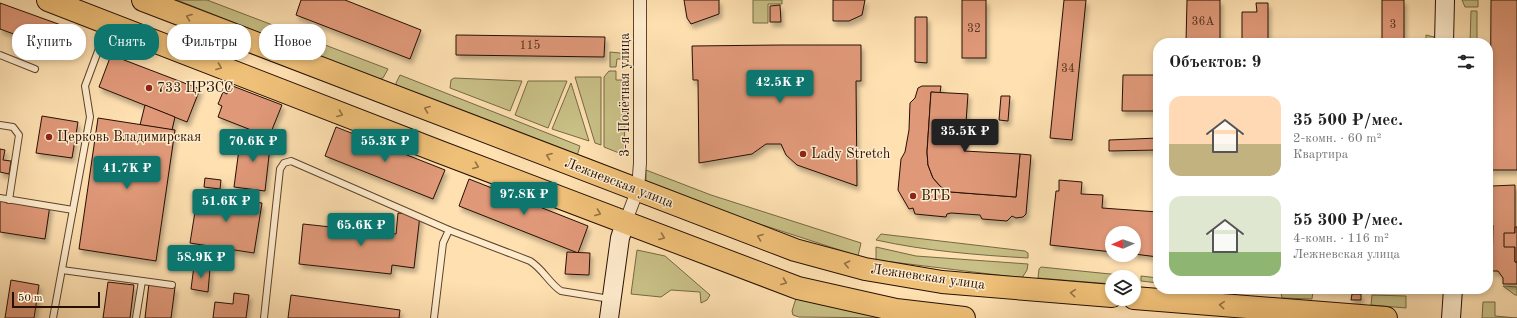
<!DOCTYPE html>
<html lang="ru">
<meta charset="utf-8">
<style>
body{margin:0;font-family:"Old Standard TT",serif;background:#f6f6f6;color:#222;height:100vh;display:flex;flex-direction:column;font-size:15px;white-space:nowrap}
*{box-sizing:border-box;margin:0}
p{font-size:13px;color:#767676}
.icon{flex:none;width:22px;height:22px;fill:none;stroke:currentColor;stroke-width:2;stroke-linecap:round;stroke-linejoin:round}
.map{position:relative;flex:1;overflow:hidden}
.drawer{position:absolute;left:1153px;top:38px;width:340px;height:256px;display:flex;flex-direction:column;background:#fff;border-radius:16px;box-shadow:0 2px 6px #0003}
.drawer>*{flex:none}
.banner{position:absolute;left:12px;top:24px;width:380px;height:36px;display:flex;gap:8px}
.needle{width:26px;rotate:268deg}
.buttons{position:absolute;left:1105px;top:226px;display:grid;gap:8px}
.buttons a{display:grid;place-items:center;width:36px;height:36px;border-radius:50%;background:#fff;box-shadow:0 2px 6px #0003;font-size:20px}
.scale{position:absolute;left:12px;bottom:10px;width:88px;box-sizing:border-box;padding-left:4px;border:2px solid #261003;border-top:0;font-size:11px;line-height:14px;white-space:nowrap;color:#261003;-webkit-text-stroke:3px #feebcc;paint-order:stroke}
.price{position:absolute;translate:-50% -34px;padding:0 9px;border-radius:4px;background:#0f766e;color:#fff;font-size:13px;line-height:26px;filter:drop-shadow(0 1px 2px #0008)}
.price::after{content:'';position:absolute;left:50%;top:24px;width:12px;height:9px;margin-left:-6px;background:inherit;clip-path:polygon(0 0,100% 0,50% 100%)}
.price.current{background:#222;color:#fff}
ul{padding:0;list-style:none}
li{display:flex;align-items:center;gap:12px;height:100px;padding:0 16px}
li span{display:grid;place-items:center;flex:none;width:112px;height:80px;border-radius:12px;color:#555}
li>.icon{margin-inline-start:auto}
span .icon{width:48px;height:48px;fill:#fffc;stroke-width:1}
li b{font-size:17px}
h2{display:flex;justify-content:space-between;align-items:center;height:48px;padding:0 16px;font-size:17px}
.chip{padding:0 14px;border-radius:16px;background:#fff;box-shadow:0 2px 6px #0003;font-size:14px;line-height:36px}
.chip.current{background:#0f766e;color:#fff}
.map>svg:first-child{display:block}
</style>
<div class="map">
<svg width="1517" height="318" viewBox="0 0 1517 318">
<defs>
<filter id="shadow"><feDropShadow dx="2.5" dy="4.5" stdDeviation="2" flood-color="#0004"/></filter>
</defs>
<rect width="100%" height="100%" fill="#fee0b1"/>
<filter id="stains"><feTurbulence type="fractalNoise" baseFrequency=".005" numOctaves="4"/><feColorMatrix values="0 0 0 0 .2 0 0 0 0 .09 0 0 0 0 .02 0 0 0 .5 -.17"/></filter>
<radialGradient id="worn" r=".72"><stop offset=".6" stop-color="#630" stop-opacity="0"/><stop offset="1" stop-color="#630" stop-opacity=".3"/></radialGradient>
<g fill="#c8c086" stroke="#776844">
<polygon points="177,0 207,0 388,69 383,78 377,79"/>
<polygon points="753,0 782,0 782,4 768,4 768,23 753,23"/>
<polygon points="1462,0 1478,0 1478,7 1465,7"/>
<polygon points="1471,11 1477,11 1477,43 1470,43"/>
<polygon points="1426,35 1434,37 1436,43 1426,43"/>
<polygon points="610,52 620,53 626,57 626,59 617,59 616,67 610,67"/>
<polygon points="609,71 616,71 616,80 626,80 624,155 604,147 604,77"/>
<polygon points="400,75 580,146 577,156 397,88 396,83"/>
<polygon points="575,77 601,77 601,145 595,143"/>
<polygon points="454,78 522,81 510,111 450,88 451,80"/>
<polygon points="528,81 567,81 548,128 515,115"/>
<polygon points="571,83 589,141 552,129"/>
<polygon points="646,170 711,195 861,243 858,256 723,212 646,182"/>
<path d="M881 234 1025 251 1028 253V258C977 255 926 251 876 240Z"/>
<polygon points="876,247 916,256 1028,264 1027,270 1022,278 876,260"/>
<polygon points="637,250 665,256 710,295 707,300 701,303 700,292 671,290 661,297 631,294"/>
<polygon points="1041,267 1130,276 1130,277 1112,277 1112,284 1038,278 1039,269"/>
<polygon points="1141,276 1158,278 1158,283 1141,281"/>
<polygon points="1503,286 1517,287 1517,295 1515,295"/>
<polygon points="1189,289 1268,289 1268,292 1234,289 1234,294"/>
<polygon points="1274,289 1313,291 1312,299 1282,298 1281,293 1274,292"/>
<polygon points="797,295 892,318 799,317 793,315 792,311"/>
<polygon points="1372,295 1406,296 1406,308 1371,305"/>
<polygon points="1483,302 1495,302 1495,316 1517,318 1482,318"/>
</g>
<g fill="#df9878" stroke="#261003" filter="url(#shadow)">
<polygon points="301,0 345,0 421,30 410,59 296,15"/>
<polygon points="684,0 719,0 719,14 691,24 687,18"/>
<polygon points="833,0 865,0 862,15 849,21 833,21"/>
<rect x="962" y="0" width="24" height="58"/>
<polygon points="1064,0 1086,0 1072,140 1050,138"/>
<polygon points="1187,0 1220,0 1220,43 1186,43"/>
<rect x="1382" y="0" width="22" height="43"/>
<polygon points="1491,0 1517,0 1517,170 1490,170"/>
<polygon points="0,3 61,25 52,48 0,29"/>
<polygon points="1256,3 1268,3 1268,43 1242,43 1242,12 1257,12"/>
<polygon points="780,5 781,22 770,22 770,6"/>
<polygon points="915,17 927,17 927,63 915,62"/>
<polygon points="456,35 605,37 604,57 456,55"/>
<polygon points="781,45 861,45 861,81 856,81 857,186 797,165 786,155 781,144 766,144 752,154 699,163 698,80 693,80 692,46"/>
<polygon points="111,55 200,89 187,122 99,87"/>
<polygon points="1123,75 1158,75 1158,111 1122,111"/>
<polygon points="230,85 282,105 269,137 218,117 222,106 218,104 223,92 227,94"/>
<polygon points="922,86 941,86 940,93 931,92 927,152 928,165 933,178 941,187 951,192 1016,197 1020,154 1031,155 1026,214 1023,217 1016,218 1012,216 1007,221 982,219 980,215 951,213 947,214 946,217 915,214 913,208 909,209 898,190 901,159 905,152 909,130 910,103 915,98 918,88"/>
<polygon points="931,92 968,94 964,151 1020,154 1016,197 951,192 941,187 933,178 928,165 927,152"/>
<polygon points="1001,96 1010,96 1008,121 999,120"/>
<polygon points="145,105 175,117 172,130 140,125"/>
<polygon points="42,116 78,122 72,158 36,153"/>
<polygon points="98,118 175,130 156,261 79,249"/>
<polygon points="336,127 445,170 433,199 325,156"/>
<polygon points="241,134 271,138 265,191 234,187"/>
<polygon points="1158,138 1158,150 1109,151 1109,140"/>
<polygon points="0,149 5,150 3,160 11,161 9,174 0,172"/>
<polygon points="205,178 221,180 220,189 204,187"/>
<polygon points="469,179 588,226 578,253 459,206"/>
<polygon points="1059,180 1082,182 1081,194 1103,195 1102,208 1158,212 1158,257 1134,254 1134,233 1112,233 1112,252 1050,245 1056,191 1059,191"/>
<polygon points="1515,185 1515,262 1517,262 1517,284 1503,284 1503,278 1498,271 1492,271 1493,225 1489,225 1489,218 1492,218 1492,186"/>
<polygon points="198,193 262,203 254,253 190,243"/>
<polygon points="0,198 50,205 45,239 0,232"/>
<polygon points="398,213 420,215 414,268 392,265 391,274 299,264 303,224 396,234"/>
<polygon points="1515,227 1517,227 1517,262 1515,262 1515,247 1504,247 1504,233 1515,233"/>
<polygon points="567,252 590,253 589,275 565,274"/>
<polygon points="194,266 210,268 208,292 191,289"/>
<polygon points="11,280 39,285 34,318 5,318"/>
<polygon points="108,282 134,285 130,318 103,318"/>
<polygon points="149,283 175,287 171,318 145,318"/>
<polygon points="234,293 249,295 246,318 213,318 215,302 233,304"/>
<polygon points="1352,294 1361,294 1361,300 1351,300"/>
<polygon points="291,295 400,310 399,318 288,318"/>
</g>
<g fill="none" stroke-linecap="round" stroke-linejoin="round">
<g stroke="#5c442e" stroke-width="8">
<g id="lane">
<polyline points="0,55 35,69"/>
<polyline points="0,125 13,127 19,135 9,200"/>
<polyline points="0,198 73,210"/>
<polyline points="62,270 172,285"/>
<polyline points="53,318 90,117 85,86 107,27"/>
<polyline points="136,318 142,281"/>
<path d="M264 318 280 169 284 163 291 161 449 230 530 261C543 269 549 283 561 291L610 299"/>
<polyline points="434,318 443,243 449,230"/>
</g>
</g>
<g stroke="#5c442e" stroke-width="14">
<polyline id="street" points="625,223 638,189 640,163 640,0"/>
</g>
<g stroke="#261003" stroke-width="20">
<g id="secondary">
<polyline points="1444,43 1445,0"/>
<polyline points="609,318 620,238 625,223"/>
<polyline points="1451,318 1453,289"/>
</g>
</g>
<g stroke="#261003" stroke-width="24">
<g id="highway">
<polyline points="48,0 440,152 798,288 896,310 964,318"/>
<polyline points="143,0 795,250 865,269 942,282 1112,296"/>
<polyline points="1134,298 1386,318"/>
</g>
</g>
<use href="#lane" stroke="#feebcc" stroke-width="6"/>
<use href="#street" stroke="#feebcc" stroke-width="12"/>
<use href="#secondary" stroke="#feebcc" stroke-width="18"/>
<use href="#highway" stroke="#efc078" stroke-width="22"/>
</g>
<defs><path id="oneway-chevron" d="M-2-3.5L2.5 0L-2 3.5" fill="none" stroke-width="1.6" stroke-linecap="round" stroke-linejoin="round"/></defs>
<g stroke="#957143">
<use href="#oneway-chevron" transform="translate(189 17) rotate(-159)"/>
<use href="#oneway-chevron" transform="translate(219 67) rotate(21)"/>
<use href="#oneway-chevron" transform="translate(427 109) rotate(-159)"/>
<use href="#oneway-chevron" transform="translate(340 114) rotate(21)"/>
<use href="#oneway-chevron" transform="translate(549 156) rotate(-159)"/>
<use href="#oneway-chevron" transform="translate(476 166) rotate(21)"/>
<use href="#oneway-chevron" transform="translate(598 213) rotate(21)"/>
<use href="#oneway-chevron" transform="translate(662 237) rotate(21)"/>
<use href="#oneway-chevron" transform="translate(760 237) rotate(-159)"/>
<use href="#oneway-chevron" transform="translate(847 264) rotate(-167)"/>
<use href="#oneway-chevron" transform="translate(784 282) rotate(21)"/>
<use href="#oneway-chevron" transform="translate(1073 293) rotate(-175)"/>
<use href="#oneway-chevron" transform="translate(1222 305) rotate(-175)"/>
</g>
<g fill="#8f2418" stroke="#feebcc" stroke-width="1.5">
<circle cx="149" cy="88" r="4"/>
<circle cx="49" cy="137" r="4"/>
<circle cx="803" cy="154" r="4"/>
<circle cx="913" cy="196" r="4"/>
</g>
<g text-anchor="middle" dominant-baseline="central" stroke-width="3" stroke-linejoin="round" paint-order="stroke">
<g font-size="12" fill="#543220">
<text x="1203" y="22">36А</text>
<text x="1393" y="25">3</text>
<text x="974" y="29">32</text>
<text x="530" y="46">115</text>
<text x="1068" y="69">34</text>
</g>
<g font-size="14" fill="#261003" stroke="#feebcc" text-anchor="start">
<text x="157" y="88">733 ЦРЗСС</text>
<text x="57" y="137">Церковь Владимирская</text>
<text x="811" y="154">Lady Stretch</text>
<text x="921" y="196">ВТБ</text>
</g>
<g font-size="14" fill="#261003" stroke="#feebcc">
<text transform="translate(625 95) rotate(-90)">3-я Полётная улица</text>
<text transform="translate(619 183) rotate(21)">Лежневская улица</text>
<text transform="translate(928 277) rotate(8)">Лежневская улица</text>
</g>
</g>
<rect width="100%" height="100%" filter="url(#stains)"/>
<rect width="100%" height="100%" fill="url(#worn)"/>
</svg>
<div class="buttons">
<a><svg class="needle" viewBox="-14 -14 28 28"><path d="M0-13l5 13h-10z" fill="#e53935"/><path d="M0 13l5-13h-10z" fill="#767676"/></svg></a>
<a><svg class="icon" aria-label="layers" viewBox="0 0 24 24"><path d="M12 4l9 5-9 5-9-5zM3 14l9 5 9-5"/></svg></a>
</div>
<div class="scale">50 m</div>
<b class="price" style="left:780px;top:104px">42.5K ₽</b>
<b class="price current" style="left:965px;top:153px">35.5K ₽</b>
<b class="price" style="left:253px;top:163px">70.6K ₽</b>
<b class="price" style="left:385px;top:163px">55.3K ₽</b>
<b class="price" style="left:127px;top:190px">41.7K ₽</b>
<b class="price" style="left:524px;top:216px">97.8K ₽</b>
<b class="price" style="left:226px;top:223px">51.6K ₽</b>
<b class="price" style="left:361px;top:247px">65.6K ₽</b>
<b class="price" style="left:201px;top:279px">58.9K ₽</b>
<div class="banner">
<a class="chip">Купить</a>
<a class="chip current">Снять</a>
<a class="chip">Фильтры</a>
<a class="chip">Новое</a>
</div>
<section class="drawer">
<h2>Объектов: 9<svg class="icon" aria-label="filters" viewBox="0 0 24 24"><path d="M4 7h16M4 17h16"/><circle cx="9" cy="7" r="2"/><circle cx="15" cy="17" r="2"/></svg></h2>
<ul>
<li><span style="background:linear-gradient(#ffd9b3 60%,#c2b280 0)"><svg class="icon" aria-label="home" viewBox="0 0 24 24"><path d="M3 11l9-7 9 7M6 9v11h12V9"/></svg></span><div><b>35 500 ₽/мес.</b><p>2-комн. · 60 m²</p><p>Квартира</p></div></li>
<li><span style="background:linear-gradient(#dfe7d0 70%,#8fb573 0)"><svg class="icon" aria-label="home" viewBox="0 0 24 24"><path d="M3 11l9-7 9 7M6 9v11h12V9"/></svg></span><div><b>55 300 ₽/мес.</b><p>4-комн. · 116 m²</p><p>Лежневская улица</p></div></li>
</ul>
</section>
</div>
